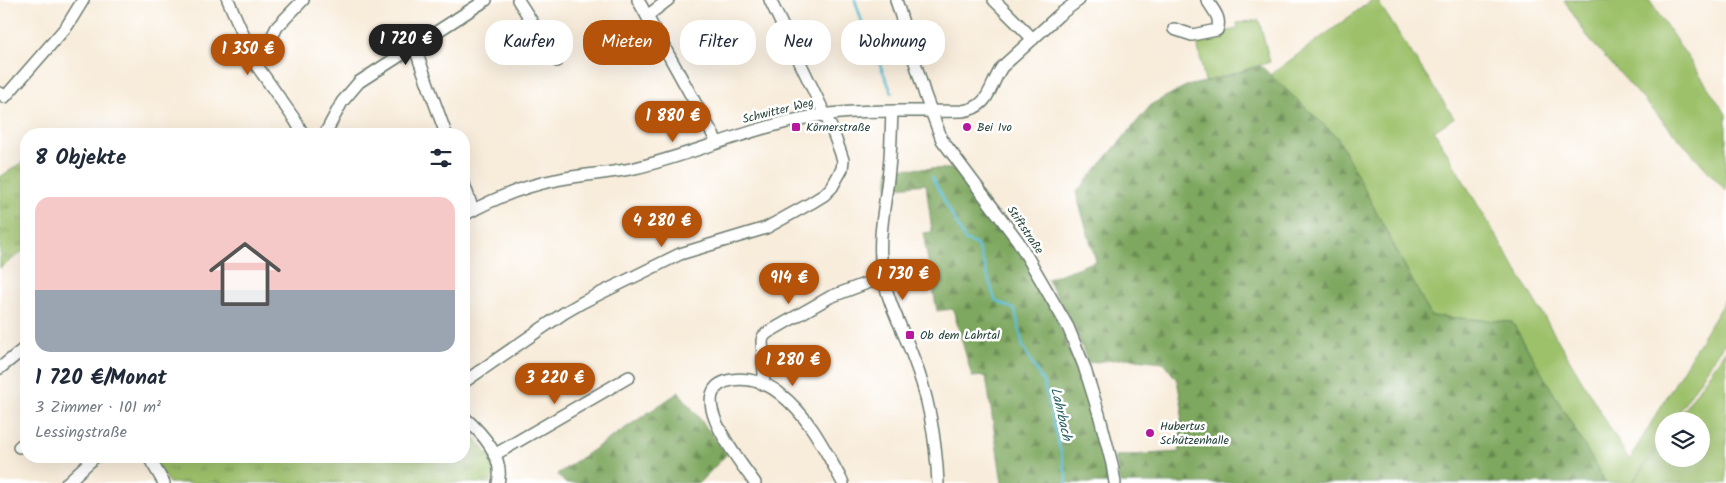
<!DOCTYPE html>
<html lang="de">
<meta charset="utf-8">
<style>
body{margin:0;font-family:Kalam,sans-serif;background:#f2f2f3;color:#1f2937;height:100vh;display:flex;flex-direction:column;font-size:19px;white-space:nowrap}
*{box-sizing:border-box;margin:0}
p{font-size:16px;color:#747a83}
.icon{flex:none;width:28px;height:28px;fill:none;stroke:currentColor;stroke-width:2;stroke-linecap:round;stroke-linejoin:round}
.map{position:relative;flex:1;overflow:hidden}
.details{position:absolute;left:20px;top:128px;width:450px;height:335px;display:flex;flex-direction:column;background:#fff;border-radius:20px;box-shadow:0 5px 20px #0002}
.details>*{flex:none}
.top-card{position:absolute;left:485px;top:20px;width:475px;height:45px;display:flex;gap:10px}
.fabs{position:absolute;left:1655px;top:412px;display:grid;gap:10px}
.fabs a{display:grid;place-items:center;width:55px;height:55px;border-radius:50%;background:#fff;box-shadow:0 5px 20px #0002;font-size:25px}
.price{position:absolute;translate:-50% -42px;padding:0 11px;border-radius:18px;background:#b45309;color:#fff;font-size:16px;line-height:32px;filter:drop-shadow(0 1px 2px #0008)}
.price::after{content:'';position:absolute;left:50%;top:30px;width:15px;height:11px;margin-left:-8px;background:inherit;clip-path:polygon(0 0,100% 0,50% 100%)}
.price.current{background:#222;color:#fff}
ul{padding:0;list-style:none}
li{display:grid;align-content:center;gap:10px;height:265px;padding:0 15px}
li+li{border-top:1px solid #e0e1e3}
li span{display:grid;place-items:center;height:155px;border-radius:15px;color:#555}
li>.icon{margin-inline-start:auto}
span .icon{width:90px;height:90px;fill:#fffc;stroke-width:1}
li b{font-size:21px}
h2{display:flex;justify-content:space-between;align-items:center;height:60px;padding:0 15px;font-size:21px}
.tag{padding:0 18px;border-radius:20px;background:#fff;box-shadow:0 5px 20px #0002;font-size:18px;line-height:45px}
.tag.current{background:#b45309;color:#fff}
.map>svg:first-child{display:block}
</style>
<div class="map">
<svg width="1726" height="483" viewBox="0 0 1726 483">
<defs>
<pattern id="forest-firs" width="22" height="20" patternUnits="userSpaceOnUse" patternTransform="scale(1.25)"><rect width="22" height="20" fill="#7ea75f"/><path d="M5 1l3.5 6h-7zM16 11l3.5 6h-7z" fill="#67894f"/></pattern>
<pattern id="park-tufts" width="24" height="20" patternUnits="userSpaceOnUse" patternTransform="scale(1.25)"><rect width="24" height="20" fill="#9dc16b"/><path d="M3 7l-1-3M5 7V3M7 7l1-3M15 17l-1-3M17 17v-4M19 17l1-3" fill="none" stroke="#7f9e59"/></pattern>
</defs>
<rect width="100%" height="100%" fill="#fff"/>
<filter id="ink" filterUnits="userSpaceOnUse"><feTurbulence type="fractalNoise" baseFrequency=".02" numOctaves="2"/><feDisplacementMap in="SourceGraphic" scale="10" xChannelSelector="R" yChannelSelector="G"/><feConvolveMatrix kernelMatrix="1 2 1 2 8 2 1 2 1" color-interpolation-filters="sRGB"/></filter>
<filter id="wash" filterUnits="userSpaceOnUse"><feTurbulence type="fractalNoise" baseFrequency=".0096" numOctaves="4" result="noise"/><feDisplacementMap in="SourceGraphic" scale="20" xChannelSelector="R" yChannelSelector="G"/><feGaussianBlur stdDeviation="1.12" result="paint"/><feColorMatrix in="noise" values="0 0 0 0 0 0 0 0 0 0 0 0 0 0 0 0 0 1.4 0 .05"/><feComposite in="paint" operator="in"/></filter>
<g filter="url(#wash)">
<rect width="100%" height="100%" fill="#f8ecda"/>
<g fill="#9dc16b" stroke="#5e7f50">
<polygon points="1372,0 1377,0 1454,118 1434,131 1629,460 1726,298 1726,341 1673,421 1664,421 1664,435 1632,483 1606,483 1512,322 1431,316 1337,137 1270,75"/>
<polygon points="1564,0 1649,0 1726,114 1726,191 1589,39"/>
<polygon points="1259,20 1270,62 1205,82 1196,37 1238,29 1237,23"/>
<polygon points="1726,350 1726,483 1633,483 1664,439 1664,459 1701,459 1701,421 1676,421"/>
</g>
<g fill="url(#forest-firs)" stroke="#4e724a">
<polygon points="1261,66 1337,137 1431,316 1512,322 1606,483 1120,483 1115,456 1179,452 1182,407 1177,380 1163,362 1127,358 1088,363 1074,326 1047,279 1096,261 1076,193 1152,104 1186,86 1205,82"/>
<polygon points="889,168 964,169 1040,278 1077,369 1094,422 1109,483 1002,483 986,376 972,377 953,309 937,311 923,233 932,232 926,184 887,188"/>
<polygon points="679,392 727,454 699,483 565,483 557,474"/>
</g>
<g fill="url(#park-tufts)" stroke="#5e7f50">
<polygon points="26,160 26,249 0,268 0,177"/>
<polygon points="464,424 490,457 496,472 490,483 169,483 152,456 464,456"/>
</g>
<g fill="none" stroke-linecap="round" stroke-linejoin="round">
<g stroke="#55bcd3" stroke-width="2.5">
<polyline points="855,0 862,22 892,93"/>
<polyline points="932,177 965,240 977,245 983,261 995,300 1015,310 1023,347 1044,384 1067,478 1066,483"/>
</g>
</g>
</g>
<g filter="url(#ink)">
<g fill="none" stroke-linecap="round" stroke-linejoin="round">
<g stroke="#6b7a6e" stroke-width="14">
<g id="minor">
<polyline points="228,0 257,66 295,120 303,134"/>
<polyline points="518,0 557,61"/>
<polyline points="638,0 717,142"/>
<polyline points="896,0 925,95 942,140 1018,241 1068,327 1084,366 1099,414 1112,464 1115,483"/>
<polyline points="994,0 1033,39"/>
<polyline points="647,16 668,0"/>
<path d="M1174 29 1192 35 1217 30C1222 18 1213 10 1207 0"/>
<polyline points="414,46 446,134"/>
<polyline points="257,66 277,27 303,0"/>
<polyline points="0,93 5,97 67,26 83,0"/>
<path d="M892 112C891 131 891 150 889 169 886 204 876 240 883 275 888 304 903 329 913 357 929 397 936 440 938 483"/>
<polyline points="325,134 342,102 359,82 486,0"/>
<polyline points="464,184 473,210"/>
<path d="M464 215C493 199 524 186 556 180 582 174 609 174 635 168 694 154 750 128 810 117 857 108 913 112 962 111 990 108 989 86 1002 67L1059 15 1079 0"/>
<polyline points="0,368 26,347"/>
<polyline points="464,382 564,313 583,302 680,254 766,228 811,203 824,195 832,187 842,169 843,160 840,151 831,127 770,0"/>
<polyline points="763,384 764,374 762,341 763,337 767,333 830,297 883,277"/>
<path d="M464 417C481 432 505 458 498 483"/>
<polyline points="19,447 26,441"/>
<polyline points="494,455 629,377"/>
<polyline points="148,456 164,483"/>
<polyline points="67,483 96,456"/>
<path d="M755 483C742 464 679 389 732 380 748 377 767 383 779 393 810 417 825 450 843 483"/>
</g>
</g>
<use href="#minor" stroke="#fff" stroke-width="11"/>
</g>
</g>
<g fill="#b5179e" stroke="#fff" stroke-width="2">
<rect x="791" y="122" width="10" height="10" rx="2.5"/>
<circle cx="967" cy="127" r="5"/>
<rect x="905" y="330" width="10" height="10" rx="2.5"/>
<circle cx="1150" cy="433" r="5"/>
</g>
<g text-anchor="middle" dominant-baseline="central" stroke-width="5" stroke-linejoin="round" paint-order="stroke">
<g font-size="12" fill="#1f3d34" stroke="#fff">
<text transform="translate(778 111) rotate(-14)">Schwitter Weg</text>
<text transform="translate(1025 230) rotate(56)">Stiftstraße</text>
</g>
<g font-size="12" fill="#1f3d34" stroke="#fff" text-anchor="start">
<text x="806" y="127">Körnerstraße</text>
<text x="977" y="127">Bei Ivo</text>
<text x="920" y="335">Ob dem Lahrtal</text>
<text x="1160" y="426">Hubertus<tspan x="1160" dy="14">Schützenhalle</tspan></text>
</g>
<g font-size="14" font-style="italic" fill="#2f6364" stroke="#fff">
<text transform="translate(1061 414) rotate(77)">Lahrbach</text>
</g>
</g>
</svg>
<div class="fabs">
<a><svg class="icon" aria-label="layers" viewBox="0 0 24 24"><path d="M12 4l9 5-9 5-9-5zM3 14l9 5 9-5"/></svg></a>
</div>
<b class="price current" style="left:406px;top:66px">1 720 €</b>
<b class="price" style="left:248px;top:76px">1 350 €</b>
<b class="price" style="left:673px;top:143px">1 880 €</b>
<b class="price" style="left:662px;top:248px">4 280 €</b>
<b class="price" style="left:903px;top:301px">1 730 €</b>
<b class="price" style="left:789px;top:305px">914 €</b>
<b class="price" style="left:793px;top:387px">1 280 €</b>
<b class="price" style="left:555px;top:405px">3 220 €</b>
<div class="top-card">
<a class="tag">Kaufen</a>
<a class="tag current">Mieten</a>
<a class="tag">Filter</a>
<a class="tag">Neu</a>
<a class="tag">Wohnung</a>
</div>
<section class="details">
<h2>8 Objekte<svg class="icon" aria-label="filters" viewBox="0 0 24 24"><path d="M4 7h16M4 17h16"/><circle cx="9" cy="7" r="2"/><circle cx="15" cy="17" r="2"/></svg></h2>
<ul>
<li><span style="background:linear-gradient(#f6c9c9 60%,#9aa5b1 0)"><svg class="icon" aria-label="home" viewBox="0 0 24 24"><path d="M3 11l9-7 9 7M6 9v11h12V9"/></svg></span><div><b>1 720 €/Monat</b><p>3 Zimmer · 101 m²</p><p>Lessingstraße</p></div></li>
</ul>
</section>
</div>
